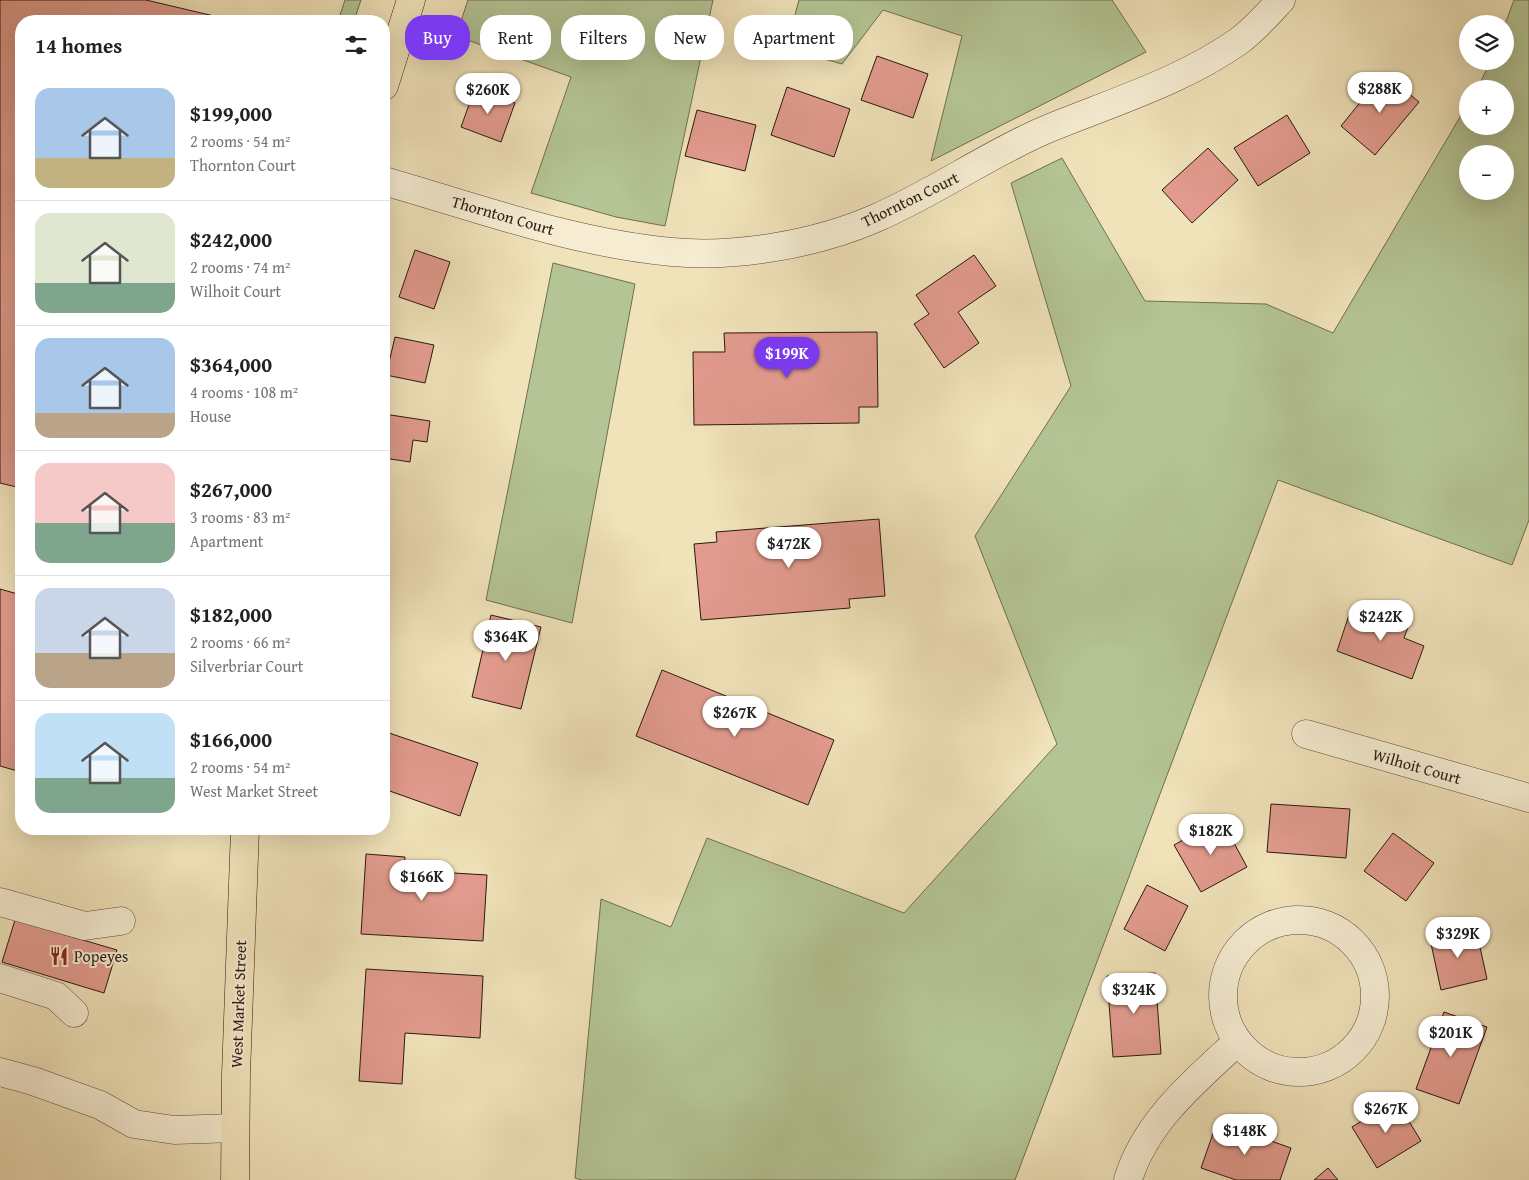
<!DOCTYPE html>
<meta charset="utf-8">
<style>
body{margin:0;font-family:"Gentium Book Plus",serif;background:#f2f2f2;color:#222;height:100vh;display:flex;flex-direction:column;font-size:19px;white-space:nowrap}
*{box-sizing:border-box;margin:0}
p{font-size:16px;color:#767676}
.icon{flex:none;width:28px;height:28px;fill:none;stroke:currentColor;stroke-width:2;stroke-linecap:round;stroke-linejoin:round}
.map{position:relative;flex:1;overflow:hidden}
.drawer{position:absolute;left:15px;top:15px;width:375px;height:820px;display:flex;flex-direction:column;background:#fff;border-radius:20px;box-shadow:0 5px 20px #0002}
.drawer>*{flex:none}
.hud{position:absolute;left:405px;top:15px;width:475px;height:45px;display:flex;gap:10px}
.tools{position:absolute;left:1459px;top:15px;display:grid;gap:10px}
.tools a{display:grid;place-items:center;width:55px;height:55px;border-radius:50%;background:#fff;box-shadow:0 5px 20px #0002;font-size:25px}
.price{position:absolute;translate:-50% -42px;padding:0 11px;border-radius:18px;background:#fff;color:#222;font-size:16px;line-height:32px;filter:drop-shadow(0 1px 2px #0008)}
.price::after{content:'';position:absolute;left:50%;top:30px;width:15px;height:11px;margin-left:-8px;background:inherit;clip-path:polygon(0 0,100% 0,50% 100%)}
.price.on{background:#7c3aed;color:#fff}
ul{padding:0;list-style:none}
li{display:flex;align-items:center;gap:15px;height:125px;padding:0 20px}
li+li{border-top:1px solid #e0e0e0}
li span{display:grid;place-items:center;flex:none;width:140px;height:100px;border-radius:15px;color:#555}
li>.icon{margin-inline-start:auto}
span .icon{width:60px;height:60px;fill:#fffc;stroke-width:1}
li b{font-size:21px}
h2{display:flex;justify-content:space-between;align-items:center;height:60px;padding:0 20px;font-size:21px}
.chip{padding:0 18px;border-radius:20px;background:#fff;box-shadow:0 5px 20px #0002;font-size:18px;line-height:45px}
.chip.on{background:#7c3aed;color:#fff}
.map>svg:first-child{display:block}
</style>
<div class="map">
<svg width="1529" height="1180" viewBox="0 0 1529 1180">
<rect width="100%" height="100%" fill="#f0e2b9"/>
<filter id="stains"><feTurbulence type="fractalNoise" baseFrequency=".004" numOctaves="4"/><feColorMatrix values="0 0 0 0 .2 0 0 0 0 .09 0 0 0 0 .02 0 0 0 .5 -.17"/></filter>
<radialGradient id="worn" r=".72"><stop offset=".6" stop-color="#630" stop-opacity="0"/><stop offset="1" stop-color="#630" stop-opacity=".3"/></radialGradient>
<g fill="#b4c494" stroke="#6f6e52" fill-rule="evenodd">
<polygon points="345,0 361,0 354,21 338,21"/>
<polygon points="468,0 713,0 665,226 616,217 531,193 571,77 456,36"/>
<polygon points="799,0 1112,0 1146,52 931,161 962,36 883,10 842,64 786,48"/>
<path d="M1514 0H1529V520L1512 565 1278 480 1015 1180H582L575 1178 601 899 671 927 707 838 904 913 1057 744 975 536 1071 386 1011 183 1062 158 1145 301 1266 304 1333 333 1467 105 1468 126H1505V89H1477L1491 61H1505V24ZM1468 154H1505V191H1468Z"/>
<polygon points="553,263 635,284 572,623 486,600"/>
</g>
<g fill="#e29b8e" stroke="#2a180f">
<polygon points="0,0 146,0 231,20 21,21 21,488 0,483"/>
<polygon points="877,56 928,74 913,118 861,100"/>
<polygon points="1384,73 1419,102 1375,155 1341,126"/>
<polygon points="787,87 850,109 834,157 771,135"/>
<polygon points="475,88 515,103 501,142 461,127"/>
<polygon points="697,110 756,125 745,171 685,156"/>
<polygon points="1287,115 1310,153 1258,186 1234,148"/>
<polygon points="1208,148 1238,180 1192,223 1162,190"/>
<polygon points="415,250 450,262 434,309 399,297"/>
<polygon points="974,255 996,286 958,312 979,343 944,368 914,324 929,314 916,295"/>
<polygon points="877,332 878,407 859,407 859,423 694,425 693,352 725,352 724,333"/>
<polygon points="395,337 434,345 425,383 386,375"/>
<polygon points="384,414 430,421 427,442 413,440 410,462 384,458"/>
<polygon points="879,519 885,596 849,599 850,608 701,620 694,544 717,542 716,532"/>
<polygon points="0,589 21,595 21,772 0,766"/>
<polygon points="1368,607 1410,622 1404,638 1424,646 1412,679 1337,651 1350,612 1364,617"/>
<polygon points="491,615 541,627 521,709 472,697"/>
<polygon points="662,670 834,740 808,805 636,736"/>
<polygon points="389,733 478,763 460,816 384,789 384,749"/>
<polygon points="1271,804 1350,809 1346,858 1267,852"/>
<polygon points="1221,819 1247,867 1201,892 1174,845"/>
<polygon points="1393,833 1434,863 1406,901 1364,871"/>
<polygon points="366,854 405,857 404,870 487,875 483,941 361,934"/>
<polygon points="1147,885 1188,906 1165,951 1124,929"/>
<polygon points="15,920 117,950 104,993 2,962"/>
<polygon points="1476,929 1487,979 1441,990 1430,939"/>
<polygon points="366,969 483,976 480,1038 405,1033 402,1084 359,1081"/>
<polygon points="1155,973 1161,1054 1113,1057 1107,976"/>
<polygon points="1444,1012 1487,1027 1459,1104 1416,1089"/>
<polygon points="1396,1100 1421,1141 1377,1168 1352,1127"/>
<polygon points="1217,1122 1291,1148 1280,1180 1236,1180 1201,1168"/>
<polygon points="1328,1168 1338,1180 1314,1180"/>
</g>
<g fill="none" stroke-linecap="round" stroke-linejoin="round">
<g stroke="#5c4a3a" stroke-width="29">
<g id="minor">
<path d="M384 181C478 208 573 243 672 252 736 258 817 244 876 218 934 193 987 155 1045 130 1110 103 1181 82 1239 41 1254 30 1268 14 1281 0"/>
<polyline points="1306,734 1529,798"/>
<polyline points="0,902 85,926 121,921"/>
<circle cx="1299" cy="996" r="76"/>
<polyline points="0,978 56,996 74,1013"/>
<polyline points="0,1072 33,1081 100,1105 134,1124 174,1130 235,1128"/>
<path d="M1128 1180C1145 1122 1195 1081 1237 1042"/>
</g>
</g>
<g stroke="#2a180f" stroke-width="29">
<g id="major">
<polyline points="384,86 411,0"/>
<polyline points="235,1180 236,1074 245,829"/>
</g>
</g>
<use href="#minor" stroke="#f5ecd2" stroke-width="28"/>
<use href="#major" stroke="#f0e2b9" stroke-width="28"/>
</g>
<defs>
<g id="restaurant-bare" transform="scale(1.5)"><path d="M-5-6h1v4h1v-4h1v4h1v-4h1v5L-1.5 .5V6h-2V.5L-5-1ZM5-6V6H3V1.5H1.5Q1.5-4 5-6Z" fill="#8f2418" stroke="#f5ecd2" stroke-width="2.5" paint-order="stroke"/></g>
</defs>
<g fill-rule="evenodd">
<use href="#restaurant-bare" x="59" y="956"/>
</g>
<g text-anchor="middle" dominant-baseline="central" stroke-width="4" stroke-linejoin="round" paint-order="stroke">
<g font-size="16" fill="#2a180f" stroke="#f5ecd2">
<text transform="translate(910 199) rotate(-26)">Thornton Court</text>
<text transform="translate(503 215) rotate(16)">Thornton Court</text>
<text transform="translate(1417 766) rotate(16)">Wilhoit Court</text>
<text transform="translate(238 1004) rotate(-88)">West Market Street</text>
</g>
<g font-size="16" fill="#2a180f" stroke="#f5ecd2" text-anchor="start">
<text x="74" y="956">Popeyes</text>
</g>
</g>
<rect width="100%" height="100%" filter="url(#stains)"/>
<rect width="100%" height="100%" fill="url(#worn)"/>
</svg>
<div class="tools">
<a><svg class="icon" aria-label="layers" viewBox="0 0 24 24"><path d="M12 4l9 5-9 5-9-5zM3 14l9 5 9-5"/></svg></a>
<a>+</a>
<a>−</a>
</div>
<b class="price" style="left:1380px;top:114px">$288K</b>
<b class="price" style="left:488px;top:115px">$260K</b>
<b class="price on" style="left:787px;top:379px">$199K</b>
<b class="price" style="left:789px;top:569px">$472K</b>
<b class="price" style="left:1381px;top:642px">$242K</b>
<b class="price" style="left:506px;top:662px">$364K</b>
<b class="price" style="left:735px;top:738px">$267K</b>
<b class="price" style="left:1211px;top:856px">$182K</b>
<b class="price" style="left:422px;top:902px">$166K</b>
<b class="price" style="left:1458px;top:959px">$329K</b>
<b class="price" style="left:1134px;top:1015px">$324K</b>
<b class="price" style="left:1451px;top:1058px">$201K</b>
<b class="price" style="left:1386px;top:1134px">$267K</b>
<b class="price" style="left:1245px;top:1156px">$148K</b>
<div class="hud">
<a class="chip on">Buy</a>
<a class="chip">Rent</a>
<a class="chip">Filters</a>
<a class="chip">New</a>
<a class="chip">Apartment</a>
</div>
<section class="drawer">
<h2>14 homes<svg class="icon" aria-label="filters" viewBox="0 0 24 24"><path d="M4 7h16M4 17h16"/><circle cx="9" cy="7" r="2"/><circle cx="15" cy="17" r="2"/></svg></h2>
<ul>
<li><span style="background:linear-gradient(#a9c7e8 70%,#c2b280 0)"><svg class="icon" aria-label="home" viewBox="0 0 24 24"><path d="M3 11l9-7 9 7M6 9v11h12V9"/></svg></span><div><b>$199,000</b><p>2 rooms · 54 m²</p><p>Thornton Court</p></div></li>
<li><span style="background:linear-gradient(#dfe7d0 70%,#7fa58c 0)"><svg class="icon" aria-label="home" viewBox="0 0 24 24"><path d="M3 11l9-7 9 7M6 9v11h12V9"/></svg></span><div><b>$242,000</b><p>2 rooms · 74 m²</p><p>Wilhoit Court</p></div></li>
<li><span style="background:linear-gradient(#a9c7e8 75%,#b9a48a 0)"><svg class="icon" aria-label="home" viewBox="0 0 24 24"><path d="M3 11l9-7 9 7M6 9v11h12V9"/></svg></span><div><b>$364,000</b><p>4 rooms · 108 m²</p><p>House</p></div></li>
<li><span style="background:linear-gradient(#f6c9c9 60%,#7fa58c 0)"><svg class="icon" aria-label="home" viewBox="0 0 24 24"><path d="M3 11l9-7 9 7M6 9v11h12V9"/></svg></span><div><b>$267,000</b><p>3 rooms · 83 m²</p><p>Apartment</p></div></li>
<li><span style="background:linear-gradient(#c9d6e8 65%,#b9a48a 0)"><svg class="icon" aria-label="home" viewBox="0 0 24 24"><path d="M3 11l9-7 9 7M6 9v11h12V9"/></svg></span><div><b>$182,000</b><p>2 rooms · 66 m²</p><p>Silverbriar Court</p></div></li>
<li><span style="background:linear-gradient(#bfe0f5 65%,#7fa58c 0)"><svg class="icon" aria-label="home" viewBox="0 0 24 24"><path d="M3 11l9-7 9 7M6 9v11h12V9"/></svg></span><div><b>$166,000</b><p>2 rooms · 54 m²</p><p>West Market Street</p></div></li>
</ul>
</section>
</div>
